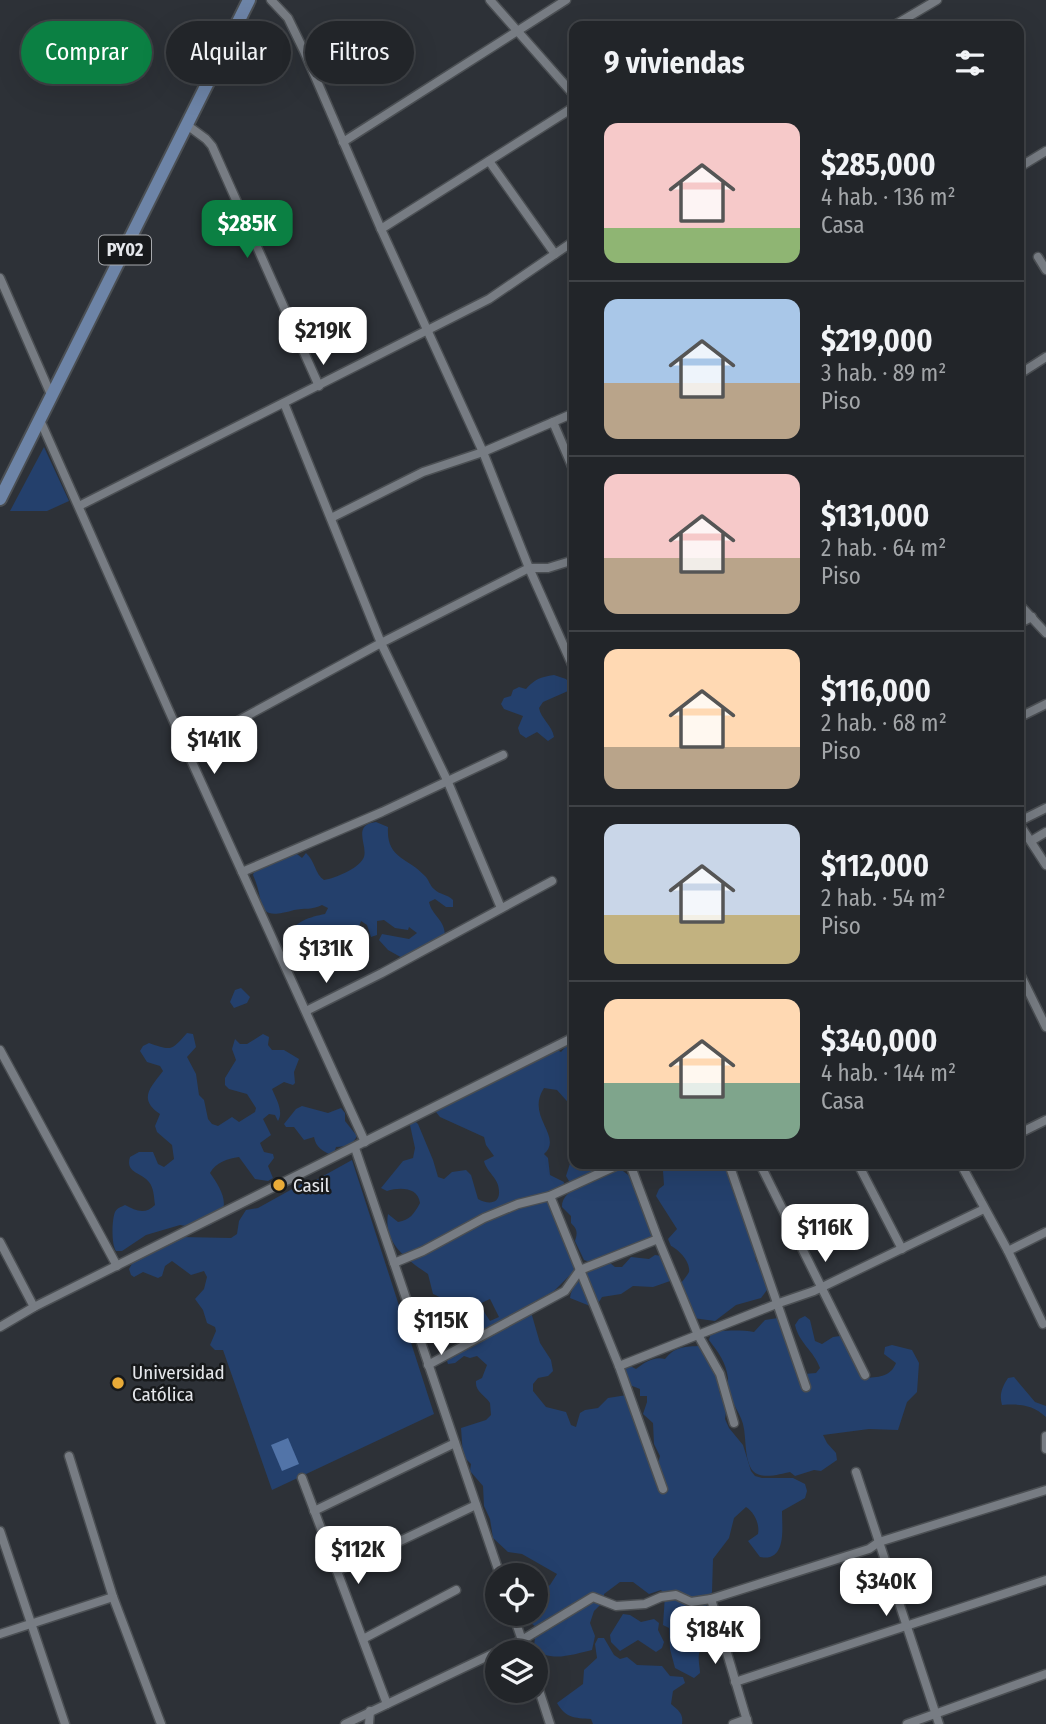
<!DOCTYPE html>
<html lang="es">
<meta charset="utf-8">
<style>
body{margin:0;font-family:"Fira Sans Condensed",sans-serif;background:#2a2d31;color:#f1f3f6;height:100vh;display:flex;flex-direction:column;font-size:26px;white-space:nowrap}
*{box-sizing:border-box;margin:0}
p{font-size:23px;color:#a2a5a8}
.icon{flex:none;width:38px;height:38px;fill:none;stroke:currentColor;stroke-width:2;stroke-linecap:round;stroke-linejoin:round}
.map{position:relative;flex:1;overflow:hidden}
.sheet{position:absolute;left:569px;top:21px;width:455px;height:1148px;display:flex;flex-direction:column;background:#222529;border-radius:14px;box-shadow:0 7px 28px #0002,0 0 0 2px #3f4246}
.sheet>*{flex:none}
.top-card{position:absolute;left:21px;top:21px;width:443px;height:63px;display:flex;gap:14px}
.tools{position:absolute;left:485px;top:1563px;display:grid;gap:14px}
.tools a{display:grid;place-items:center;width:63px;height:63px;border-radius:50%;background:#222529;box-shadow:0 7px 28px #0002,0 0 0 2px #3f4246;font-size:35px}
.price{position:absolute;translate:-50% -60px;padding:0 16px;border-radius:14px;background:#fff;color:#222;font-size:23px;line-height:46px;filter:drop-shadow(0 2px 4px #0008)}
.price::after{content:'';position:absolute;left:50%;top:42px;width:21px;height:16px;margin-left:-10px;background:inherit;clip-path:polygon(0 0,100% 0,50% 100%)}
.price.selected{background:#0b8043;color:#fff}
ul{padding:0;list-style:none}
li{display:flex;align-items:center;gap:21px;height:175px;padding:0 35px}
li+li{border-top:2px solid #3f4246}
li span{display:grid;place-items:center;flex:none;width:196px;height:140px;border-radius:14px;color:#555}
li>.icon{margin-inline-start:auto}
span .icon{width:84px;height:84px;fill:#fffc;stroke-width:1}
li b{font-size:30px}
h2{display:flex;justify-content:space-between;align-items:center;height:84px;padding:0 35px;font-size:30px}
.pill{padding:0 24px;border-radius:32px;background:#222529;box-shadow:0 7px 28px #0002,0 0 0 2px #3f4246;font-size:24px;line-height:63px}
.pill.selected{background:#0b8043;color:#fff}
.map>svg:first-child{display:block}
</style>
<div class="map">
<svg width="1046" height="1724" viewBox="0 0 1046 1724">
<rect width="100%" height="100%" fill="#2d3137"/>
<g fill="#24406c" fill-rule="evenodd">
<polygon points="44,447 69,501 47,511 10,511"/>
<path d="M554 675 566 679 570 684 568 691 543 702 539 708C541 719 552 725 554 737L548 741 537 732 526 738 520 734 518 728 523 716 504 709 501 704 504 698 511 696 513 690 519 687 526 689C535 679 540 677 554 675Z"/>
<path d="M376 822 388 827C386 859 408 857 425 876 429 880 430 886 434 889 440 895 447 894 453 900V907H446L435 899 429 902C432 916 445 919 445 936L435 942 433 941 429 948 406 960 388 950 379 940 382 934 409 939 417 933 409 927 408 930 395 928 384 920 377 921V935L371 937 367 925 361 921 354 940 348 943 341 940H327L324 934 325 928 318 927 300 939 293 940 288 936C295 921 310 917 325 914L328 908 322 905C313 910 304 908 294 910 254 922 266 904 253 875 258 857 277 850 295 848L297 854 302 858 306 853C315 861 315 874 324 880 336 878 357 869 363 859 370 848 350 825 376 822Z"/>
<polygon points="241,988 250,997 247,1003 234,1008 230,1002 235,990"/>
<path d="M187 1033 193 1034 196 1047 187 1057 196 1074 199 1095 204 1100 208 1119 212 1124 218 1126 232 1117 239 1122 255 1112 256 1108 247 1094 229 1089 225 1085V1078L236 1060 232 1049 235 1039 240 1044H247L263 1034 269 1037 268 1045 272 1050H284L299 1059 294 1072 295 1083 293 1085 284 1082 272 1089C276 1099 284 1111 278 1121L275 1115 269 1114 263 1119 271 1135 260 1143 264 1152 273 1154 274 1158 268 1166 273 1178 268 1181 255 1179 239 1157C227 1159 216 1162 210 1173 217 1183 227 1197 223 1210L216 1212 211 1225 198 1228 180 1225 146 1235 122 1251H116C111 1244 112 1219 115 1212 117 1208 121 1207 125 1205 136 1211 145 1215 155 1205 154 1198 154 1188 149 1182 141 1172 125 1173 130 1157L139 1152H153L158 1164 164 1167 174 1159 172 1145 157 1132 155 1126 160 1114C138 1099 150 1088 163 1071L160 1066 147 1062 140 1051 143 1046 149 1043C172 1051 171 1051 187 1033Z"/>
<path d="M570 1042H574V1109L557 1090 544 1088C525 1117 564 1136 544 1154L548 1158 550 1175 564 1182 563 1189 557 1198 556 1205 569 1230 574 1271 553 1292 537 1300 532 1305 531 1312 540 1343 551 1360 553 1371 548 1376 538 1378 533 1384V1391L546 1407 566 1412 571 1425 576 1427 580 1413 585 1410 598 1408 608 1398 627 1395 657 1468 660 1456 654 1444 653 1423 643 1414 647 1402V1396H640V1389L622 1382 615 1371 624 1363 636 1369C645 1362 654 1356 665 1359 675 1347 682 1347 698 1346L713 1358C709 1369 715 1373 722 1380 716 1391 720 1395 727 1404L725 1419 729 1428 743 1445 751 1471 755 1476 762 1478H793L805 1484 807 1491 805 1498 782 1511C782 1528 787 1562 760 1557L748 1541 758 1534C760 1524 754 1512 746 1507L734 1518 729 1538 713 1559 712 1592 706 1604C719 1632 709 1628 700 1651 697 1657 700 1667 700 1673L694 1678 675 1668 670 1649 669 1628 663 1625 665 1595 661 1590 649 1594 633 1582H620L604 1594V1601L594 1611 590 1623 595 1636 592 1650C574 1654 548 1664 534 1647L536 1627 531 1623 529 1614H536V1593L550 1585 557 1574 522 1554 508 1552 493 1538 490 1519 484 1506 483 1486 470 1471 471 1464 463 1456 461 1428 486 1420 491 1415 490 1403C485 1395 475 1392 476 1381L482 1378 487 1365 477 1356 470 1358 464 1356 455 1363 448 1364 447 1361 454 1354 473 1347 476 1341C472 1322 451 1301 433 1294L428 1274C407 1260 383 1243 388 1214L398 1222C410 1220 414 1214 420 1203 418 1187 400 1187 387 1191L381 1188 403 1161 413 1158 415 1148 410 1125 413 1119 418 1124 433 1160 438 1177 444 1179 452 1172 466 1170 471 1175 478 1199C487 1204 500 1205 499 1191 499 1178 487 1173 484 1161L494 1156 486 1145 484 1137 440 1117 436 1112 442 1100 490 1077 501 1069 520 1063H534L542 1054 555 1049 561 1052ZM490 1299 499 1317 490 1321 479 1304Z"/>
<path d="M302 1106 328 1113 341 1108 345 1113V1121L357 1136C352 1146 346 1146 336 1147L333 1156C323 1151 316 1148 314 1137L304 1140 294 1127H286L284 1124 296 1109Z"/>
<polygon points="574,1151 574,1164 605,1164 604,1168 576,1182 569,1181 566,1176"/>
<polygon points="352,1160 434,1414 272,1490 223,1350 215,1350 210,1345 216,1331 215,1327 207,1323 203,1310 195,1299 204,1289 207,1277 204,1271 191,1275 172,1261 165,1266 162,1276 158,1278 143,1272 134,1277 131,1275 129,1269 134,1260 181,1237 231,1238 237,1234 239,1221 246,1210 258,1208 303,1183 307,1185"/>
<path d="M660 1164H727C727 1176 738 1210 746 1217L745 1224 750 1228 756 1261 772 1283 761 1298 736 1305 715 1321 693 1318 681 1283C684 1279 687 1276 689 1272 691 1262 678 1249 671 1246L668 1239 677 1229 656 1196 659 1189 664 1185 663 1171Z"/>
<path d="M619 1168 636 1181 655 1233 651 1239 620 1256 614 1251 590 1262 584 1260 575 1241C578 1232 577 1229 571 1223V1216L562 1207C561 1187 603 1175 619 1168Z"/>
<path d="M655 1255 662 1256 673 1280 653 1287 633 1286 621 1294 602 1297 599 1302 590 1306 570 1298C571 1287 580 1281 585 1271 594 1271 600 1264 610 1263L615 1267H622L631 1257 649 1259Z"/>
<path d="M805 1316 810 1320 815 1341 822 1344 833 1337 840 1336 855 1350 867 1378C880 1377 891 1376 896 1363L884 1354 885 1347 892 1345 912 1350 919 1363 917 1392 907 1402 898 1430 869 1429 823 1435 827 1443 836 1453 837 1460 821 1471 814 1470 795 1476 790 1472C781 1474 761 1480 753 1471 745 1462 746 1441 744 1429 742 1414 731 1403 727 1389 727 1386 728 1382 728 1378 726 1362 718 1352 709 1340L711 1333C721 1330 742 1330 754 1332L765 1320 778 1318 804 1374 816 1373 820 1368C814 1351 799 1343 795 1325L799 1319Z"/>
<path d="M1014 1377 1035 1402 1046 1406V1417C1032 1404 1019 1404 1002 1405 999 1395 1002 1387 1008 1378Z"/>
<polygon points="623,1614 630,1615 641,1622 654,1619 659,1623 658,1630 664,1642 662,1648 656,1652 638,1640 620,1651 611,1642 610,1635"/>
<path d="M598 1638H604L614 1655 620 1659 627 1657 637 1665 662 1666 670 1676 683 1677 685 1683 673 1691 671 1704C678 1710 684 1714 682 1724H593L591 1719C574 1718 566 1718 557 1703L583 1684 584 1670 597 1658 595 1644Z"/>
</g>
<polygon fill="#5274a8" points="288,1438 299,1464 282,1471 271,1445"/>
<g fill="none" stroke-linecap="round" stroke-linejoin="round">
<g stroke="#4b4f53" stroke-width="11">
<g id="minor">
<polyline points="271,0 288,18 304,51 381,229 483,452 529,568 574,669"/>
<polyline points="490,0 574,95"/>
<polyline points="893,26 937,0"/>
<polyline points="187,125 206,139 212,146 319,386"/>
<polyline points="343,142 566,0"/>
<polyline points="489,161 555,254"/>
<polyline points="1018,168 1046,151"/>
<polyline points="381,229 574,107"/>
<polyline points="1038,257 1046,270"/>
<polyline points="0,278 52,397"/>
<polyline points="1018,375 1046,357"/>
<polyline points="284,403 381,643 447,780 501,908"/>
<polyline points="40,420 186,749 365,1142"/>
<polyline points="553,422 574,471"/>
<polyline points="79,506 489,299 574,241"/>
<polyline points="331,518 423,472 483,452 574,413"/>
<polyline points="1018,603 1046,633"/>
<polyline points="1018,624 1032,617"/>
<polyline points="1018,718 1046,704"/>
<polyline points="186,749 381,643 529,568 548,568 574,560"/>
<polyline points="1018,822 1046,865"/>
<polyline points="1018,822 1046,808"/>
<polyline points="1031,841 1046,832"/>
<polyline points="242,872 382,812 503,755"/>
<polyline points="1018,970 1046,1027"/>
<polyline points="306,1011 382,973 552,881"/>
<polyline points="0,1050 117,1266"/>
<polyline points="1018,1134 1046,1120"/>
<polyline points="355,1148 500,1575"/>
<polyline points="630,1164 658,1239 698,1335 720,1374 734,1423"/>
<polyline points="729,1164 806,1387"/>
<polyline points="760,1164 865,1375"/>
<polyline points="858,1164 902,1249"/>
<polyline points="964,1164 964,1170 1008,1251 1043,1324"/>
<polyline points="550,1196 619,1366 663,1489"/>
<polyline points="0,1242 34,1307"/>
<polyline points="1008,1251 1046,1232"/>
<polyline points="394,1263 423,1251 484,1218 518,1204 550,1196 620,1164"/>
<polyline points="0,1327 34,1307 574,1037"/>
<polyline points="428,1365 565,1291 580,1270 658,1239"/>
<polyline points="619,1366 779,1303 814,1291 984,1209"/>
<polyline points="1046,1436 1046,1449"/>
<polyline points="69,1456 113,1597 161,1724"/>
<polyline points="856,1472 939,1724"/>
<polyline points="302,1478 387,1704"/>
<polyline points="314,1511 455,1443"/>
<polyline points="0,1531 65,1724"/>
<polyline points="337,1571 476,1505"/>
<polyline points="711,1599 748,1724"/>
<polyline points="513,1614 526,1652"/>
<polyline points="0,1634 113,1597"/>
<polyline points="363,1639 456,1590"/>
<polyline points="536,1681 550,1724"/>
<polyline points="735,1682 1046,1580"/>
<polyline points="345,1724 522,1640 593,1597 616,1606 645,1604 661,1597 676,1595 691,1602 711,1599 869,1549 879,1542 1046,1490"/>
<polyline points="369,1724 370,1711"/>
<polyline points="733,1724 747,1719"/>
<polyline points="907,1724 1046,1674"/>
</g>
</g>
<g stroke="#4b4f53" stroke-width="16">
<polyline id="primary" points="0,499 249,0"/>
</g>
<use href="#minor" stroke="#777c83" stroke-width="8"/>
<use href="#primary" stroke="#6d84a7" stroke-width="12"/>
</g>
<g fill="#e9ab38" stroke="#17191b" stroke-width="2.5">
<circle cx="279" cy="1185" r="7"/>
<circle cx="118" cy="1383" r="7"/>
</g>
<g text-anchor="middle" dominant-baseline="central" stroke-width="5" stroke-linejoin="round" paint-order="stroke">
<rect fill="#17191b" stroke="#a7a9ad" stroke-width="2" x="99" y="235.5" width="52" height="29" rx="5"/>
<g font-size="18" font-weight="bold" fill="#e5e7eb">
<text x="125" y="250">PY02</text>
</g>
<g font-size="19" fill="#e5e7eb" stroke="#17191b" text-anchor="start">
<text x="293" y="1185">Casil</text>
<text x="132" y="1372">Universidad<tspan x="132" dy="22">Católica</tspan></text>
</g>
</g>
</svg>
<div class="tools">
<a><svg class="icon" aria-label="locate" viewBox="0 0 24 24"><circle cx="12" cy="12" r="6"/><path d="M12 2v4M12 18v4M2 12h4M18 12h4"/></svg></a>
<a><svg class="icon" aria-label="layers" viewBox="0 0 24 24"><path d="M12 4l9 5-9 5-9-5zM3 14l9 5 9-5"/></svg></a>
</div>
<b class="price selected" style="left:247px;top:260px">$285K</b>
<b class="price" style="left:323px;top:367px">$219K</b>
<b class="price" style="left:214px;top:776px">$141K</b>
<b class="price" style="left:326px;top:985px">$131K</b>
<b class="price" style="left:825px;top:1264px">$116K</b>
<b class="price" style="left:441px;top:1357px">$115K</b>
<b class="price" style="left:358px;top:1586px">$112K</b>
<b class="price" style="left:886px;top:1618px">$340K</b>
<b class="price" style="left:715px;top:1666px">$184K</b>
<div class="top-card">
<a class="pill selected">Comprar</a>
<a class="pill">Alquilar</a>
<a class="pill">Filtros</a>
</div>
<section class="sheet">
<h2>9 viviendas<svg class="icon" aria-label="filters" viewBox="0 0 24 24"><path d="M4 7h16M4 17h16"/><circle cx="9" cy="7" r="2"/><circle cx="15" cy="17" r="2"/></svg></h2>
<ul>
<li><span style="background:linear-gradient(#f6c9c9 75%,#8fb573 0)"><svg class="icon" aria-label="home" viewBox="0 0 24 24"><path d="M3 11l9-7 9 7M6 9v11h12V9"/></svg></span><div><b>$285,000</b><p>4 hab. · 136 m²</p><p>Casa</p></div></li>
<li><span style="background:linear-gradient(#a9c7e8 60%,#b9a48a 0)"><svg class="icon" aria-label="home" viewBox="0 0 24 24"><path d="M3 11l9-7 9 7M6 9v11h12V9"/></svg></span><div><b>$219,000</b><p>3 hab. · 89 m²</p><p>Piso</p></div></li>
<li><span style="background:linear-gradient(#f6c9c9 60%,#b9a48a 0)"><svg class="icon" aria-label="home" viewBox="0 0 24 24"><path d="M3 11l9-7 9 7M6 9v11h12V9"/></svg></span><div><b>$131,000</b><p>2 hab. · 64 m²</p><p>Piso</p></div></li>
<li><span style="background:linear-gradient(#ffd9b3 70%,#b9a48a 0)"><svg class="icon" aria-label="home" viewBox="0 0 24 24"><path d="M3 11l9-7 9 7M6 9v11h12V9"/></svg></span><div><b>$116,000</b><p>2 hab. · 68 m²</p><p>Piso</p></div></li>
<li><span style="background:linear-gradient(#c9d6e8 65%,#c2b280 0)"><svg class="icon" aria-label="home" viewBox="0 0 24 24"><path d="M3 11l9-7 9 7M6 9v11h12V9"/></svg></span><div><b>$112,000</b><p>2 hab. · 54 m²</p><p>Piso</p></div></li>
<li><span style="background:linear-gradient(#ffd9b3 60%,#7fa58c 0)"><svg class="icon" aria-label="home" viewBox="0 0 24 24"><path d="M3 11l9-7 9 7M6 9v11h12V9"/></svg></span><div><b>$340,000</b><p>4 hab. · 144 m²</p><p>Casa</p></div></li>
</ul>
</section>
</div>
